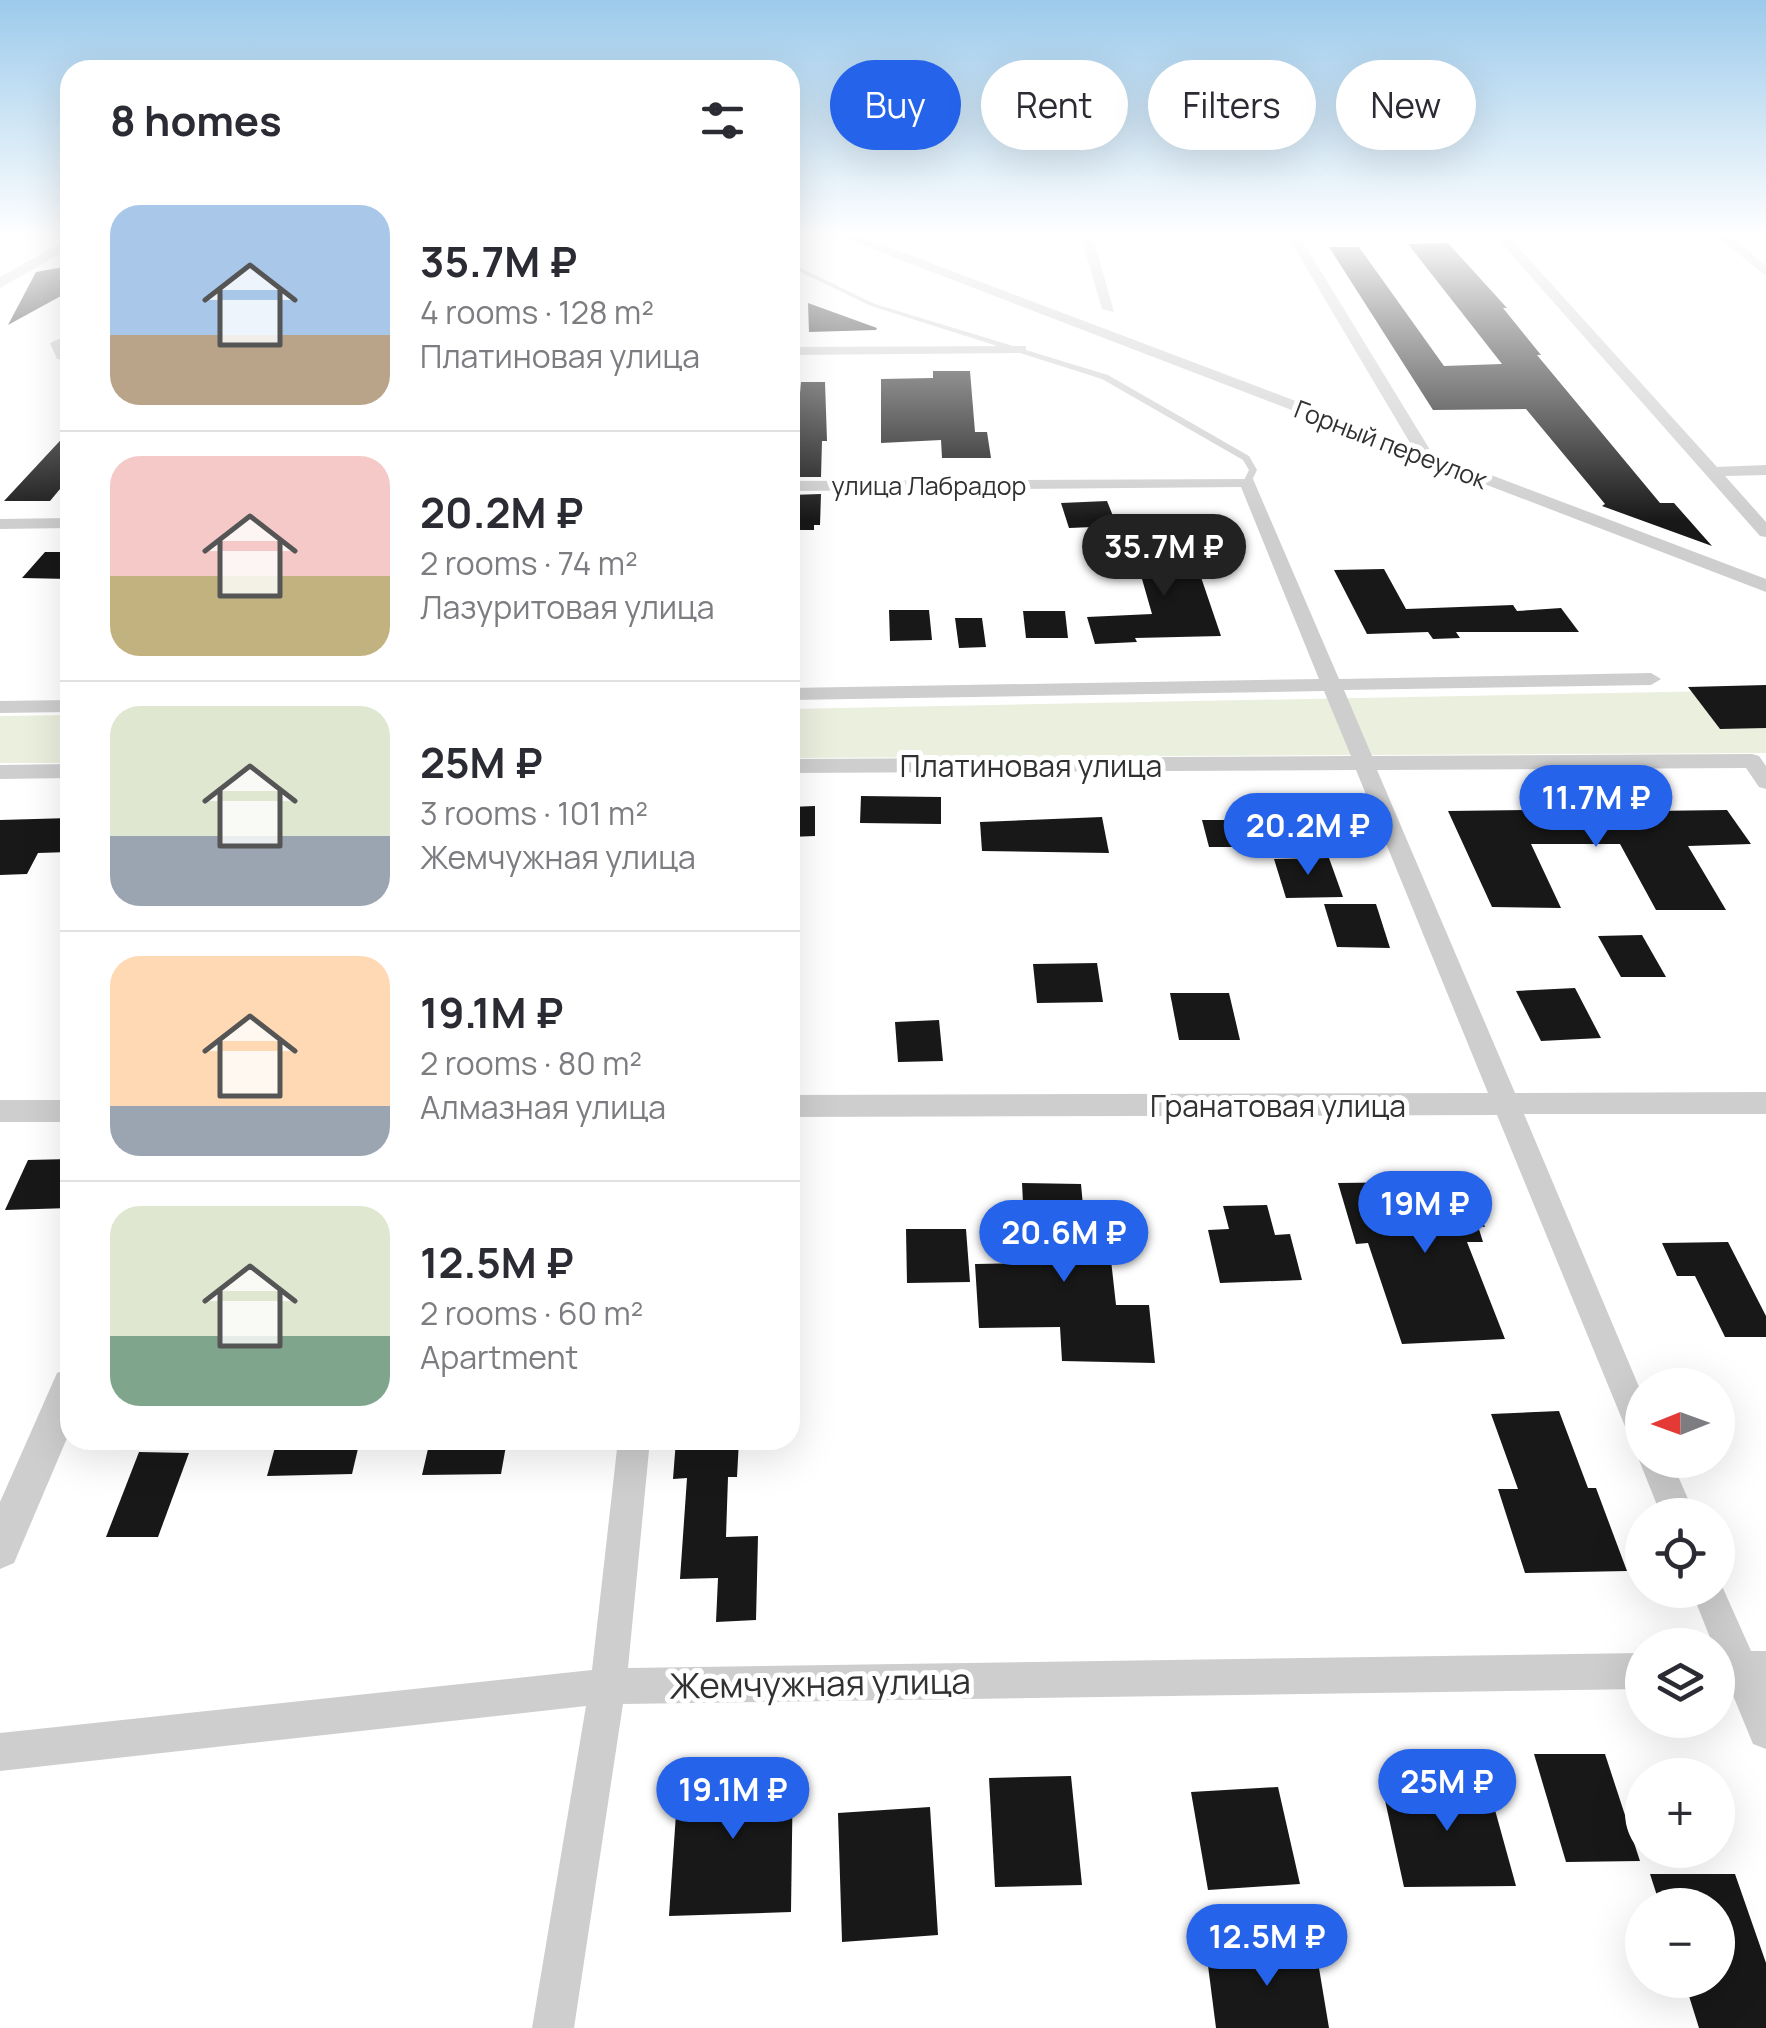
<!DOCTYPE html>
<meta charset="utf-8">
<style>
body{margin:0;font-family:Manrope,sans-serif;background:#f2f2f3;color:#2b2b33;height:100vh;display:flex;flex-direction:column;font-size:38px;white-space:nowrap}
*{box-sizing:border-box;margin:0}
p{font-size:32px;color:#7c7c81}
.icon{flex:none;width:55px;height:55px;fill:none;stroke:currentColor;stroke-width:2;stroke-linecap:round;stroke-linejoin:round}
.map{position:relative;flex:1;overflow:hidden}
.sheet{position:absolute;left:60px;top:60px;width:740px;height:1390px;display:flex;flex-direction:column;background:#fff;border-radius:30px;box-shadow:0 10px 40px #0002}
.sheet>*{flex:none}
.guide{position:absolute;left:830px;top:60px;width:785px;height:90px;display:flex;gap:20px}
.needle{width:65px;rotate:269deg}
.buttons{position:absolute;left:1625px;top:1368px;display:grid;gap:20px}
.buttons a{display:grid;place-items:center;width:110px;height:110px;border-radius:50%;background:#fff;box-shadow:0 10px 40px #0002;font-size:50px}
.price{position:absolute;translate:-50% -85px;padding:0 22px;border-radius:35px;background:#2563eb;color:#fff;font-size:32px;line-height:65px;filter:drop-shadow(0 2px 5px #0008)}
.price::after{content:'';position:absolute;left:50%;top:60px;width:30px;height:22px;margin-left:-15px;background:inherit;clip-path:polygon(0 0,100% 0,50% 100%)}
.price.selected{background:#222;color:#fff}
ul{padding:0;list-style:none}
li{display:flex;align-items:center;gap:30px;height:250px;padding:0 50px}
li+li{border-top:2px solid #e1e1e2}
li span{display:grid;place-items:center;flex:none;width:280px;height:200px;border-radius:30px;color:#555}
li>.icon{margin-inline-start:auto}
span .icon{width:120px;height:120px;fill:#fffc;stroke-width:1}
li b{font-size:42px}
h2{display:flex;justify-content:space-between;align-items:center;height:120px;padding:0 50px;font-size:42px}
.pill{padding:0 35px;border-radius:45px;background:#fff;box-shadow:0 10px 40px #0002;font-size:35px;line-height:90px}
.pill.selected{background:#2563eb;color:#fff}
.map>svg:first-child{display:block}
</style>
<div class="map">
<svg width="1766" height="2028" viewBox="0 0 1766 2028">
<rect width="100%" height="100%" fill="#fff"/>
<g fill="#ebefde">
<polygon points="1766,690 1766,753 790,758 790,709"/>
<polygon points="70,715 70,763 0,763 0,716"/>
</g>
<g fill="#181818">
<polygon points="1448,243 1507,308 1503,308 1541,355 1537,355 1660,503 1674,503 1712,546 1602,506 1605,504 1526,409 1433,410 1329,247 1359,247 1444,366 1502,364 1408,244"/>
<polygon points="70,266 70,291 8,325 36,272"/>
<polygon points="808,303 877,328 876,330 809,332"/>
<polygon points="933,371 970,371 975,432 987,432 991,458 942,458 941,440 881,443 881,379 933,378"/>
<polygon points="801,382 825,382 827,441 822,441 821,477 790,477 790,415 798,415"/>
<polygon points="70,430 70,477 50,501 4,501"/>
<polygon points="821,494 820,525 814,525 814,530 790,530 790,495"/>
<polygon points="1107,501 1117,526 1069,528 1061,503"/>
<polygon points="1137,539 1188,539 1221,636 1135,638 1137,642 1095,644 1087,617 1152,614 1140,572 1145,572"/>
<polygon points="45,552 70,552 70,579 22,578"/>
<polygon points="1384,569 1406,609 1513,605 1517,611 1561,608 1579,632 1456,632 1460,638 1433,639 1428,632 1367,634 1334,570"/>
<polygon points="889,610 929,610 932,640 890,641"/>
<polygon points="1023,611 1065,611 1068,638 1026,638"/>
<polygon points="955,618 982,618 986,647 959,648"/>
<polygon points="1766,685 1766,728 1720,729 1688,687"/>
<polygon points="861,796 941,797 941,824 860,823"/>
<polygon points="1602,804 1646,804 1650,811 1727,810 1751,844 1688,846 1726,910 1656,910 1620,844 1531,844 1561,908 1492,907 1448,811 1604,809"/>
<polygon points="815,806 815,836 790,837 790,807"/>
<polygon points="1358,809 1373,847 1329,848 1316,810"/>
<polygon points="1102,817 1109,853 982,851 980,822"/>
<polygon points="70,818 70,852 38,853 27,874 0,875 0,820"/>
<polygon points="1202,820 1243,820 1251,847 1209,847"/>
<polygon points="1329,858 1343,897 1286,898 1274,859"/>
<polygon points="1324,904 1376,904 1390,948 1337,947"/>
<polygon points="1642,935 1666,977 1621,977 1598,936"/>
<polygon points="1097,963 1103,1002 1037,1003 1033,964"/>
<polygon points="1575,988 1601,1038 1541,1041 1516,991"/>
<polygon points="1170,993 1229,993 1240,1040 1179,1040"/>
<polygon points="939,1020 943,1061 898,1062 895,1022"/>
<polygon points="70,1159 70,1208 5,1210 28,1160"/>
<polygon points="1415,1175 1457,1175 1461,1187 1470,1187 1485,1227 1478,1226 1483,1242 1467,1242 1505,1339 1402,1344 1368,1243 1356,1244 1338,1183 1417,1182"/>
<polygon points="1022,1183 1081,1184 1087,1250 1110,1251 1116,1305 1149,1305 1155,1363 1062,1361 1060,1327 979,1328 975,1264 1026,1263"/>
<polygon points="1267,1205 1275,1235 1290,1234 1302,1280 1220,1283 1208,1230 1229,1229 1223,1206"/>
<polygon points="906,1229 966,1229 970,1282 907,1283"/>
<polygon points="1728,1242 1766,1316 1766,1337 1725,1337 1695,1276 1677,1276 1662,1243"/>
<polygon points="1559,1411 1588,1488 1596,1488 1627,1571 1525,1573 1498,1489 1518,1489 1491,1414"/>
<polygon points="277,1440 360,1440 352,1474 267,1476"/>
<polygon points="430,1440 507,1440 501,1474 422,1475"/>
<polygon points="676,1440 739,1440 737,1477 728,1477 726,1537 758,1536 756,1620 716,1622 718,1578 680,1579 687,1478 673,1479"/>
<polygon points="139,1452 189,1453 158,1537 106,1537"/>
<polygon points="1534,1754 1605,1754 1640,1861 1566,1862"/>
<polygon points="793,1767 791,1912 669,1916 679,1770"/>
<polygon points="1071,1776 1082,1885 995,1887 989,1778"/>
<polygon points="1487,1781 1516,1886 1404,1887 1381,1782"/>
<polygon points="1278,1787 1300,1884 1208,1890 1191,1792"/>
<polygon points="930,1807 938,1935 842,1942 838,1813"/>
<polygon points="1650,1874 1735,1874 1766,1963 1766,2028 1699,2028 1684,1980 1718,1980 1718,1905 1660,1905"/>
<polygon points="1206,1950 1316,1950 1329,2028 1216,2028"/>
</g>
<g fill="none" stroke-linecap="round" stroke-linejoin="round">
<polygon fill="#cecece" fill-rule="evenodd" points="790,263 875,304 1108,375 1249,456 1257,470 1250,484 1244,484 1243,482 1249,470 1243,460 1102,379 871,306 790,267"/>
<g fill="#cecece" fill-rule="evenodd">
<polygon points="1081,237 1093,237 1114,312 1102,309"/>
<polygon points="1288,237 1300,237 1435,458 1433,461 1419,458"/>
<polygon points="1496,237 1509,237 1717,467 1766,465 1766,475 1725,476 1766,522 1766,537 1760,536"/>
<polygon points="1718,237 1732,237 1766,266 1766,276"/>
<polygon points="70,334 70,343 65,345 70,360 57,359 50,343"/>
<polygon points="1026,346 1026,352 1021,353 790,355 790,347"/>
<polygon points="1253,479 1339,679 1651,673 1661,679 1651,685 1344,690 1372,756 1752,754 1759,756 1766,766 1766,789 1759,787 1746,768 1377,770 1515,1093 1766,1092 1766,1114 1524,1114 1642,1394 1642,1446 1631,1441 1497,1115 790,1117 790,1095 1488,1093 1356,770 790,773 790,759 1351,756 1324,691 790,700 790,688 1319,679 1241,487 790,491 790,481"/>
<polygon points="70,518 70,528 0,529 0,519"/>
<polygon points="70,700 70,712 0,713 0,701"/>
<polygon points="70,764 70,778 0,779 0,765"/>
<rect x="0" y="1100" width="70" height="22"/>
<polygon points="618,1440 650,1440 628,1668 1642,1653 1642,1689 623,1704 574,2028 532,2028 586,1706 0,1771 0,1733 592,1670"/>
<polygon points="1642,1451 1642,1460 1671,1460 1695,1515 1661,1515 1639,1460"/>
<polygon points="1718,1577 1751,1651 1766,1651 1766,1749 1753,1744 1730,1688 1718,1688 1718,1645 1713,1645 1691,1590 1718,1590"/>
</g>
<g fill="#cecece" fill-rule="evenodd">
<polygon points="841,237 862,237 1766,579 1766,592"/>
<polygon points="70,238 70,248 0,288 0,277"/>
<polygon points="70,1368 70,1431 14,1563 0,1569 0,1502 57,1373"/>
</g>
</g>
<linearGradient id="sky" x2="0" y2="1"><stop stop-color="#9ccaeb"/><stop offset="0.45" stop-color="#fff"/><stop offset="1" stop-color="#fff" stop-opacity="0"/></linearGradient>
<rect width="1766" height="521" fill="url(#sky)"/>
<g text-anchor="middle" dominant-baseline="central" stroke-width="10" stroke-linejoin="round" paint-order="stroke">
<g font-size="25" fill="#313131" stroke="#fff">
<text transform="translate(1391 444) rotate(21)">Горный переулок</text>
<text x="929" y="485">улица Лабрадор</text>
</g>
<g font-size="30" fill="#313131" stroke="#fff">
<text x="1031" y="765">Платиновая улица</text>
<text x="1278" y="1105">Гранатовая улица</text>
</g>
<g font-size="35" fill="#313131" stroke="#fff">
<text transform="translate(820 1683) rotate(-1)">Жемчужная улица</text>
</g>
</g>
</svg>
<div class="buttons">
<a><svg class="needle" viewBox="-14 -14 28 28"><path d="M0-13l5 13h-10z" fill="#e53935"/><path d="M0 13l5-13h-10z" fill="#7c7c81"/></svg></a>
<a><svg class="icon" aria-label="locate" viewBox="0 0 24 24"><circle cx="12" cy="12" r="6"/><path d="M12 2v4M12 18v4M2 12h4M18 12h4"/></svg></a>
<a><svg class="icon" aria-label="layers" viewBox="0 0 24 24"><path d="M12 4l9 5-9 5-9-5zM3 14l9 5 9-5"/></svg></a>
<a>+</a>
<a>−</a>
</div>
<b class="price selected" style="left:1164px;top:599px">35.7M ₽</b>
<b class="price" style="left:1596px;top:850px">11.7M ₽</b>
<b class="price" style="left:1308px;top:878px">20.2M ₽</b>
<b class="price" style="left:1425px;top:1256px">19M ₽</b>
<b class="price" style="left:1064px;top:1285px">20.6M ₽</b>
<b class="price" style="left:1447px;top:1834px">25M ₽</b>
<b class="price" style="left:733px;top:1842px">19.1M ₽</b>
<b class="price" style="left:1267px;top:1989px">12.5M ₽</b>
<div class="guide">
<a class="pill selected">Buy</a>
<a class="pill">Rent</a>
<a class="pill">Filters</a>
<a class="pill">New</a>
</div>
<section class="sheet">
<h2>8 homes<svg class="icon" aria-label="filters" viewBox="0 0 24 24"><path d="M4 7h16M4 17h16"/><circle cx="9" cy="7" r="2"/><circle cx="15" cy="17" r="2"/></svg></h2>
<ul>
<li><span style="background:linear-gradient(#a9c7e8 65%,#b9a48a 0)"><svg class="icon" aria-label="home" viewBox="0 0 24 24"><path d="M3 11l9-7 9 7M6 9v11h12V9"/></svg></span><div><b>35.7M ₽</b><p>4 rooms · 128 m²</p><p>Платиновая улица</p></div></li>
<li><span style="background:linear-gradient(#f6c9c9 60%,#c2b280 0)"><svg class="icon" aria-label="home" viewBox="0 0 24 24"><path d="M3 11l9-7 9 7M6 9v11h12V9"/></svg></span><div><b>20.2M ₽</b><p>2 rooms · 74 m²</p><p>Лазуритовая улица</p></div></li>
<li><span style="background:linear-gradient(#dfe7d0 65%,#9aa5b1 0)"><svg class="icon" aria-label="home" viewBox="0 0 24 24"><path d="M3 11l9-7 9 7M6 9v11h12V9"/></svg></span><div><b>25M ₽</b><p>3 rooms · 101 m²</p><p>Жемчужная улица</p></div></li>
<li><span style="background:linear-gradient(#ffd9b3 75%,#9aa5b1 0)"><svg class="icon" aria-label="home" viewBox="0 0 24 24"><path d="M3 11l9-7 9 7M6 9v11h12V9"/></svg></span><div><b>19.1M ₽</b><p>2 rooms · 80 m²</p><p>Алмазная улица</p></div></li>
<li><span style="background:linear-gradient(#dfe7d0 65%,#7fa58c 0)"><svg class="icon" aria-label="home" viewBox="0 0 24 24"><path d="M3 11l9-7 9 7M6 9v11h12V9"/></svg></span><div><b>12.5M ₽</b><p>2 rooms · 60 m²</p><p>Apartment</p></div></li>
</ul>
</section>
</div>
